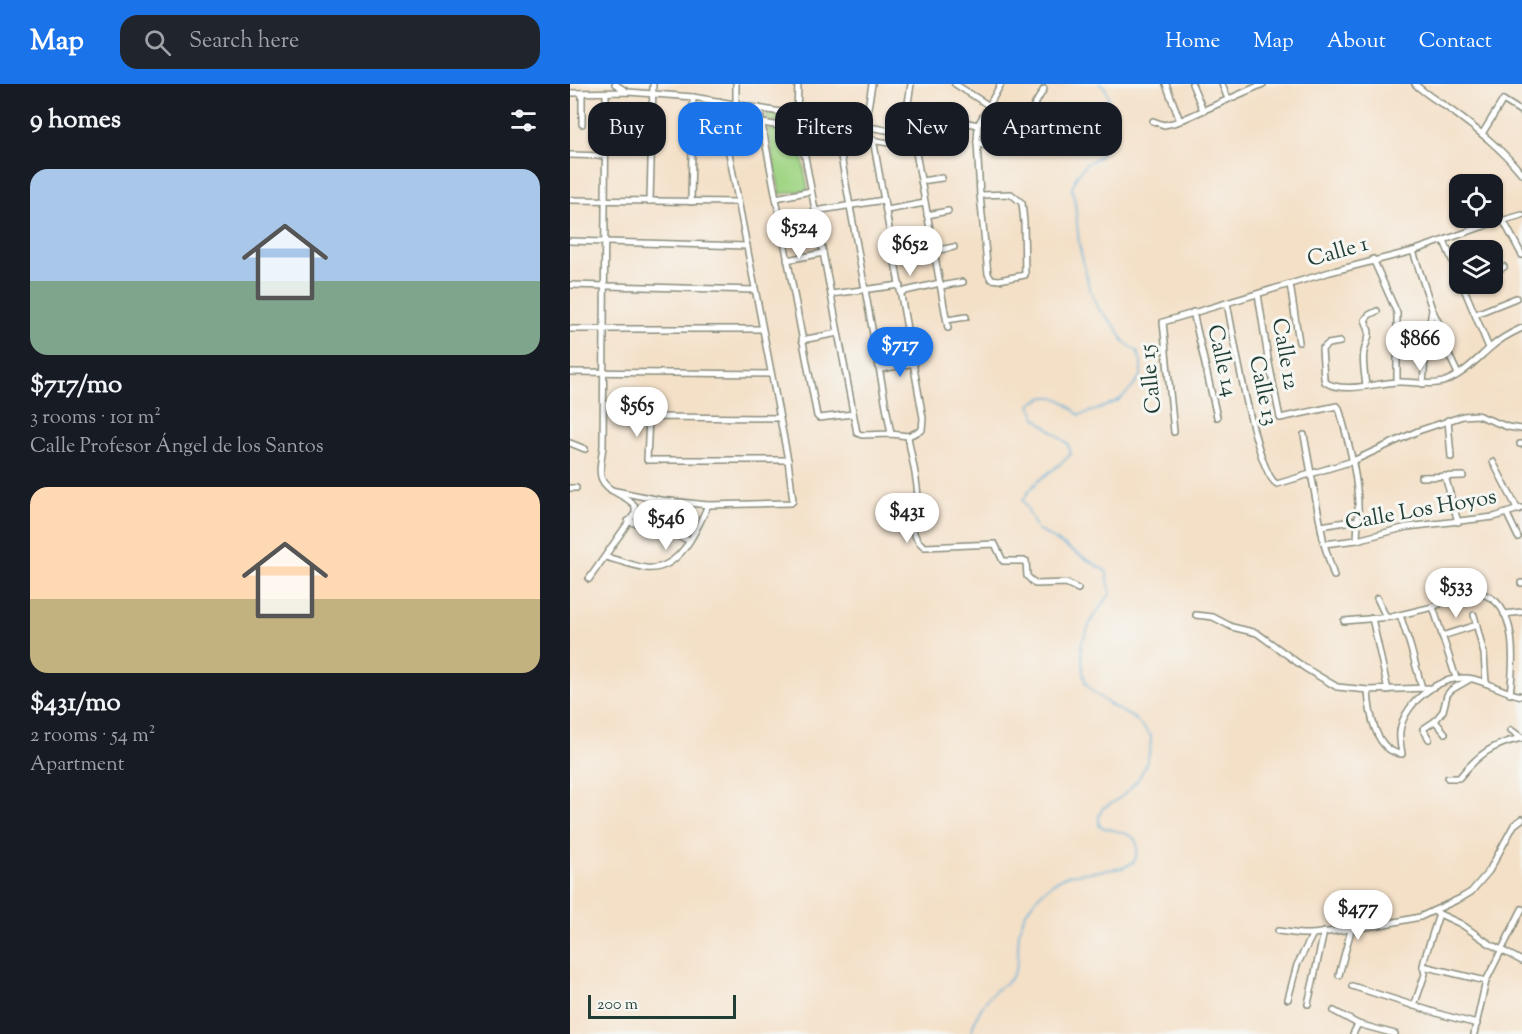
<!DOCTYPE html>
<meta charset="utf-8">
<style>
body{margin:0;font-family:"Sorts Mill Goudy",serif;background:#20242c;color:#f1f3f6;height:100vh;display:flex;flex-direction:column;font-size:22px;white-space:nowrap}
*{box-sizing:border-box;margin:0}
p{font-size:20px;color:#9ea1a6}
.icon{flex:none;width:33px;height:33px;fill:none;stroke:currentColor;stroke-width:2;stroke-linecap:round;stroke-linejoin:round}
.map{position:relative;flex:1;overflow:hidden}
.sheet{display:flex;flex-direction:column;background:#171b24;width:570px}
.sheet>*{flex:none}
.banner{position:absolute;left:18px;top:18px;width:570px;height:54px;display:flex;gap:12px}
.buttons{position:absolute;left:879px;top:90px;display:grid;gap:12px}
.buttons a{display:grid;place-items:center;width:54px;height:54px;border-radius:12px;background:#171b24;box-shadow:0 2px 4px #0004;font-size:30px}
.scale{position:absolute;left:18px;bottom:15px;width:148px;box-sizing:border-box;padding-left:6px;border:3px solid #1f3d34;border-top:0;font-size:16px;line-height:21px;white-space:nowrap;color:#1f3d34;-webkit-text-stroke:4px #f6f6f2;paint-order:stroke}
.price{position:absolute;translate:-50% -51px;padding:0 14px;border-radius:21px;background:#fff;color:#222;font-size:20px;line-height:39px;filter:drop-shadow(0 2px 3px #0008)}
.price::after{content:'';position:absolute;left:50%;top:36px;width:18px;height:14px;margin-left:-9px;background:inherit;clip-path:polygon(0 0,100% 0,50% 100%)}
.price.active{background:#1a73e8;color:#fff}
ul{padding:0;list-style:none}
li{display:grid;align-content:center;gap:12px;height:318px;padding:0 30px}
li span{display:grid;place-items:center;height:186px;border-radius:18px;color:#555}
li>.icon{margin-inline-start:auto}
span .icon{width:108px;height:108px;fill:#fffc;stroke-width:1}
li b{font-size:26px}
h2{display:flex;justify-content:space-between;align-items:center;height:72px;padding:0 30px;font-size:26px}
.tag{padding:0 21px;border-radius:18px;background:#171b24;box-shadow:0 2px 4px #0004;font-size:21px;line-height:54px}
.tag.active{background:#1a73e8;color:#fff}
header{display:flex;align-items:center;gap:36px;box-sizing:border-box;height:84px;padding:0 30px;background:#1a73e8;color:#fff}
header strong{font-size:28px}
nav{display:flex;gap:33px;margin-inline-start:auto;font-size:21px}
.search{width:420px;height:54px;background:#20242c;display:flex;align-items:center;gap:15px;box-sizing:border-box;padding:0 21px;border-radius:18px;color:#9ea1a6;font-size:22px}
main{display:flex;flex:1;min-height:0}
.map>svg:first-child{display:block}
</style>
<header>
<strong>Map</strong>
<div class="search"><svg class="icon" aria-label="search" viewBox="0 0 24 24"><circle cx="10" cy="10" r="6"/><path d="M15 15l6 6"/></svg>Search here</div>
<nav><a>Home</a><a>Map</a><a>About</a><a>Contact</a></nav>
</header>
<main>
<section class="sheet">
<h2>9 homes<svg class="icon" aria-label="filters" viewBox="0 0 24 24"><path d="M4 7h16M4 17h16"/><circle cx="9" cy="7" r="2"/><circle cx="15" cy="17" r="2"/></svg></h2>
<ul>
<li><span style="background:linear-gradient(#a9c7e8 60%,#7fa58c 0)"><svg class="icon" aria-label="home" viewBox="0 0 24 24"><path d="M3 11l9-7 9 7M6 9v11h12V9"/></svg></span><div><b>$717/mo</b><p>3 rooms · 101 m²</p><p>Calle Profesor Ángel de los Santos</p></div></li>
<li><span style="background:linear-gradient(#ffd9b3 60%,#c2b280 0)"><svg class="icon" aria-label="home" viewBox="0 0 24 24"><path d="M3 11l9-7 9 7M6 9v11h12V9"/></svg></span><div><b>$431/mo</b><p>2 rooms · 54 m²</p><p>Apartment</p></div></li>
</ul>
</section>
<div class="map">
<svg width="952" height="950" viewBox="0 0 952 950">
<rect width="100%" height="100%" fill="#f6f6f2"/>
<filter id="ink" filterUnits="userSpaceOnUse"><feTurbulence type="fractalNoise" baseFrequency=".0167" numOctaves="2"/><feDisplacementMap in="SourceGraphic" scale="12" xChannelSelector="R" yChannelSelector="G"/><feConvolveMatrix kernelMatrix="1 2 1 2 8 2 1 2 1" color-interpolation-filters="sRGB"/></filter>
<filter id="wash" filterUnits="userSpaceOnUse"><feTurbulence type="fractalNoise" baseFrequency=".008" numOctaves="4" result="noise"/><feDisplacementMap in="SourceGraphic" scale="24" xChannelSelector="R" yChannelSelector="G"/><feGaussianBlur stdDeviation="1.35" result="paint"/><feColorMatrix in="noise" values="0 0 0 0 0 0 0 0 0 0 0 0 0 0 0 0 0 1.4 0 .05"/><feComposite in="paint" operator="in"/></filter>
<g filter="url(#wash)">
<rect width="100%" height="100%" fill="#f4e0c7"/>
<g fill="#a2d686" stroke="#608a5d" stroke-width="1.5">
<polygon points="196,29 224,33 226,41 198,37"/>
<polygon points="234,35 264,40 265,46 234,42"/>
<polygon points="198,45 228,48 238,106 210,110"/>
</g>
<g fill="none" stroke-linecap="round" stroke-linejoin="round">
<path stroke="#5eadd8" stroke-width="1.5" d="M401 950C404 934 414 917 426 906 431 902 437 899 441 894 451 880 447 865 449 849 453 823 475 801 498 791L553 784 564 778C577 746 550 750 529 742V732L533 724C562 710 581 685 581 652L565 635 542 622 522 607 516 600 513 588 511 560 523 533 541 509 536 487 467 445 453 416C465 394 484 388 501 370L498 360 467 335 460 321C481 305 491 314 509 331L529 325 549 316 563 303 571 291V278L567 267 554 258 546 243 527 223 519 202 509 160 505 118 502 104 507 91 516 80 529 73 536 62 534 40 540 28 538 12 534 2 529 0"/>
</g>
</g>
<g filter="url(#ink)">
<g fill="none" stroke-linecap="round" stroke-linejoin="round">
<g stroke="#8a8e7e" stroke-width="8">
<g id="minor">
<polyline points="45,0 56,7"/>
<polyline points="166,0 166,20"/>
<polyline points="228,0 227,30 287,349 292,351 321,350 338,352 352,346 353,334 303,55"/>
<polyline points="385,0 418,21"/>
<polyline points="596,0 610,37"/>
<polyline points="622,0 633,26"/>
<polyline points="652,0 658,15"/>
<path d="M845 0C856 11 870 18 882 27 908 46 932 65 952 90"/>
<polyline points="0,9 58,8 123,13 322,47 330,44 336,32 341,0"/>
<polyline points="189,24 247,332 249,334 283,330"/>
<polyline points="336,32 347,26 353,25 374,34 408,41"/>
<polyline points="583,37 594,41 607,38 693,0"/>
<polyline points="192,39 345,63 378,244"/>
<polyline points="12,40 12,9"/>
<polyline points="295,42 302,0"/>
<polyline points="267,50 321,350"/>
<polyline points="912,50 933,16 952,28"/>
<path d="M407 58C421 67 433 66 445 54L474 5"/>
<polyline points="0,71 35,72"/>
<polyline points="351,97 372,94"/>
<polyline points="410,111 441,110 452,119 454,138 455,191 429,196 421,195 418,190 410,111 407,58 408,41 431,0"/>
<polyline points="206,114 241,107"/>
<polyline points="0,116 168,118"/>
<polyline points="80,117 83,0"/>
<polyline points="121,118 123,13"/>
<polyline points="317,126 355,119"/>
<polyline points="245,127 314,116"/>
<polyline points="357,131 378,127"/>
<polyline points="933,136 952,171"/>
<polyline points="0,157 177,162"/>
<polyline points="874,157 890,195"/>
<polyline points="364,167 384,163"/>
<polyline points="843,167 862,225 874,250 879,271 888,290"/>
<polyline points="803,175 827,229 827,298"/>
<polyline points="217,176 253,169"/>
<polyline points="922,189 934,183"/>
<polyline points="720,200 729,258"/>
<polyline points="892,200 919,264"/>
<polyline points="0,201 185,206"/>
<polyline points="371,202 393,198"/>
<polyline points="331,208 370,199"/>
<polyline points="261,210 330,201"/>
<path d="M688 210 698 274 710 334 767 322 769 324C779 360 790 398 788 436L751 442"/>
<path d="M657 219C663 248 686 390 707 400L783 377 848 347 893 332 907 331 938 343 952 345"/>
<polyline points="623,228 647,333"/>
<polyline points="906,230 946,214"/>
<polyline points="377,236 396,233"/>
<polyline points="0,245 192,245"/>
<polyline points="232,256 268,249"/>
<path d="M770 258 758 260 752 265 754 294 755 298C772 310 807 299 827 298 842 297 858 302 873 298 892 292 906 276 921 263 930 255 941 249 952 244"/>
<polyline points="311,285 345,279"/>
<polyline points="0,288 201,290"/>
<polyline points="853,300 856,263 862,226"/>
<path d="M796 302C795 292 792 278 794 268 797 252 803 254 795 236L799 231 807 227"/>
<polyline points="209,334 79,333 77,376 218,376"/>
<polyline points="878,336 881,373"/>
<polyline points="604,348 593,238 760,188 843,167 917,141 952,131"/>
<polyline points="734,351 754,460 764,492"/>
<path d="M338 352C341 373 348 395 348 417 349 428 341 438 344 449 346 455 350 460 355 463L425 460 433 477H456L457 492 465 500 496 499 508 505"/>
<polyline points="0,359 15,365"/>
<polyline points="950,360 952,360"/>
<polyline points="923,378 948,426"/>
<polyline points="875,392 888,438"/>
<polyline points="851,393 893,392"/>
<polyline points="0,404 6,404"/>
<polyline points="41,406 90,416 138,421 221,419 223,417 218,376 149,17"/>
<polyline points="937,430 948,453"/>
<polyline points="58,437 119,456"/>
<polyline points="787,456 788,436"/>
<polyline points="754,460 787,456 837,443 924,433 952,424"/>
<path d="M35 473C49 476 63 482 76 484 109 488 127 446 138 421"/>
<path d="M19 495 65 429V422C61 417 56 414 50 411 24 398 30 388 33 362L36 9"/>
<polyline points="951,499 952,499"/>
<polyline points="807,514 816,533"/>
<path d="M863 523C873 519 885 511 897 509 950 505 944 577 940 610"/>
<polyline points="934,530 952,528"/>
<polyline points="626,531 643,533 662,543 687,549 735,584 767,603 798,606 859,604"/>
<polyline points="830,531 840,561 852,604"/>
<polyline points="904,531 914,570 916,599"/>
<polyline points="802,534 818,606"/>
<polyline points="774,537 821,533 863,523 886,594"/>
<polyline points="872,552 907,541"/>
<path d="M798 606C799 627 805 668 832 670 831 663 829 654 830 647 834 617 874 588 903 595 920 599 935 609 952 612"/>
<polyline points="865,637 875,649"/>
<polyline points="941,646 952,654"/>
<polyline points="859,655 853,645 865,637 873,627 877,611 881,606 900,595"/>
<path d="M878 694H889C908 671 922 660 952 654"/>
<polyline points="863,827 891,840 920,860 952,877"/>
<polyline points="708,847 731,850 743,850 810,841 850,833 891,814 901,808 919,787 944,741 952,735"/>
<polyline points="853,882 916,897"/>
<polyline points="769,891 781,846"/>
<polyline points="782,902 873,931 907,940"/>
<polyline points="718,915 727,881 743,850"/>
<polyline points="738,920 754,848"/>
<polyline points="844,922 855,890 853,882 855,873 869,830"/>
<polyline points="764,927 788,940 825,950"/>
<polyline points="783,950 788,940"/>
<polyline points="904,950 916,897 952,825"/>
</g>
</g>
<use href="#minor" stroke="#fff" stroke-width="5"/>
</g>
</g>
<g text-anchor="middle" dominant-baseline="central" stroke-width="6" stroke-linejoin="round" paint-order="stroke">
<g font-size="22" fill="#1f3d34" stroke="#f6f6f2">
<text transform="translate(768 169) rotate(-16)">Calle 1</text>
<text transform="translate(714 270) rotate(80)">Calle 12</text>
<text transform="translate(651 277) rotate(77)">Calle 14</text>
<text transform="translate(582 295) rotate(-96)">Calle 15</text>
<text transform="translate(692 307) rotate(78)">Calle 13</text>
<text transform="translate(851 427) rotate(-10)">Calle Los Hoyos</text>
</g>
</g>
</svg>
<div class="buttons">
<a><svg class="icon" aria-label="locate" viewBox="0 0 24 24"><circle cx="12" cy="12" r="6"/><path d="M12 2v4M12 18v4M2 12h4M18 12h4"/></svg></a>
<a><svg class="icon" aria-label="layers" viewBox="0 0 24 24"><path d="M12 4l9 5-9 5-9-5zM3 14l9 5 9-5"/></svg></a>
</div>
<div class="scale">200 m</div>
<b class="price" style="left:229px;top:176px">$524</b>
<b class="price" style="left:340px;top:193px">$652</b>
<b class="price" style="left:850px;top:288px">$866</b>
<b class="price active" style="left:330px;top:294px">$717</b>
<b class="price" style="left:67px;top:354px">$565</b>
<b class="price" style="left:337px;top:460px">$431</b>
<b class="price" style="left:96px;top:467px">$546</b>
<b class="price" style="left:886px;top:535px">$533</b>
<b class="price" style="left:788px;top:857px">$477</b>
<div class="banner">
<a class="tag">Buy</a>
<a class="tag active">Rent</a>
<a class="tag">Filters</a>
<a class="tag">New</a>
<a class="tag">Apartment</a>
</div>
</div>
</main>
